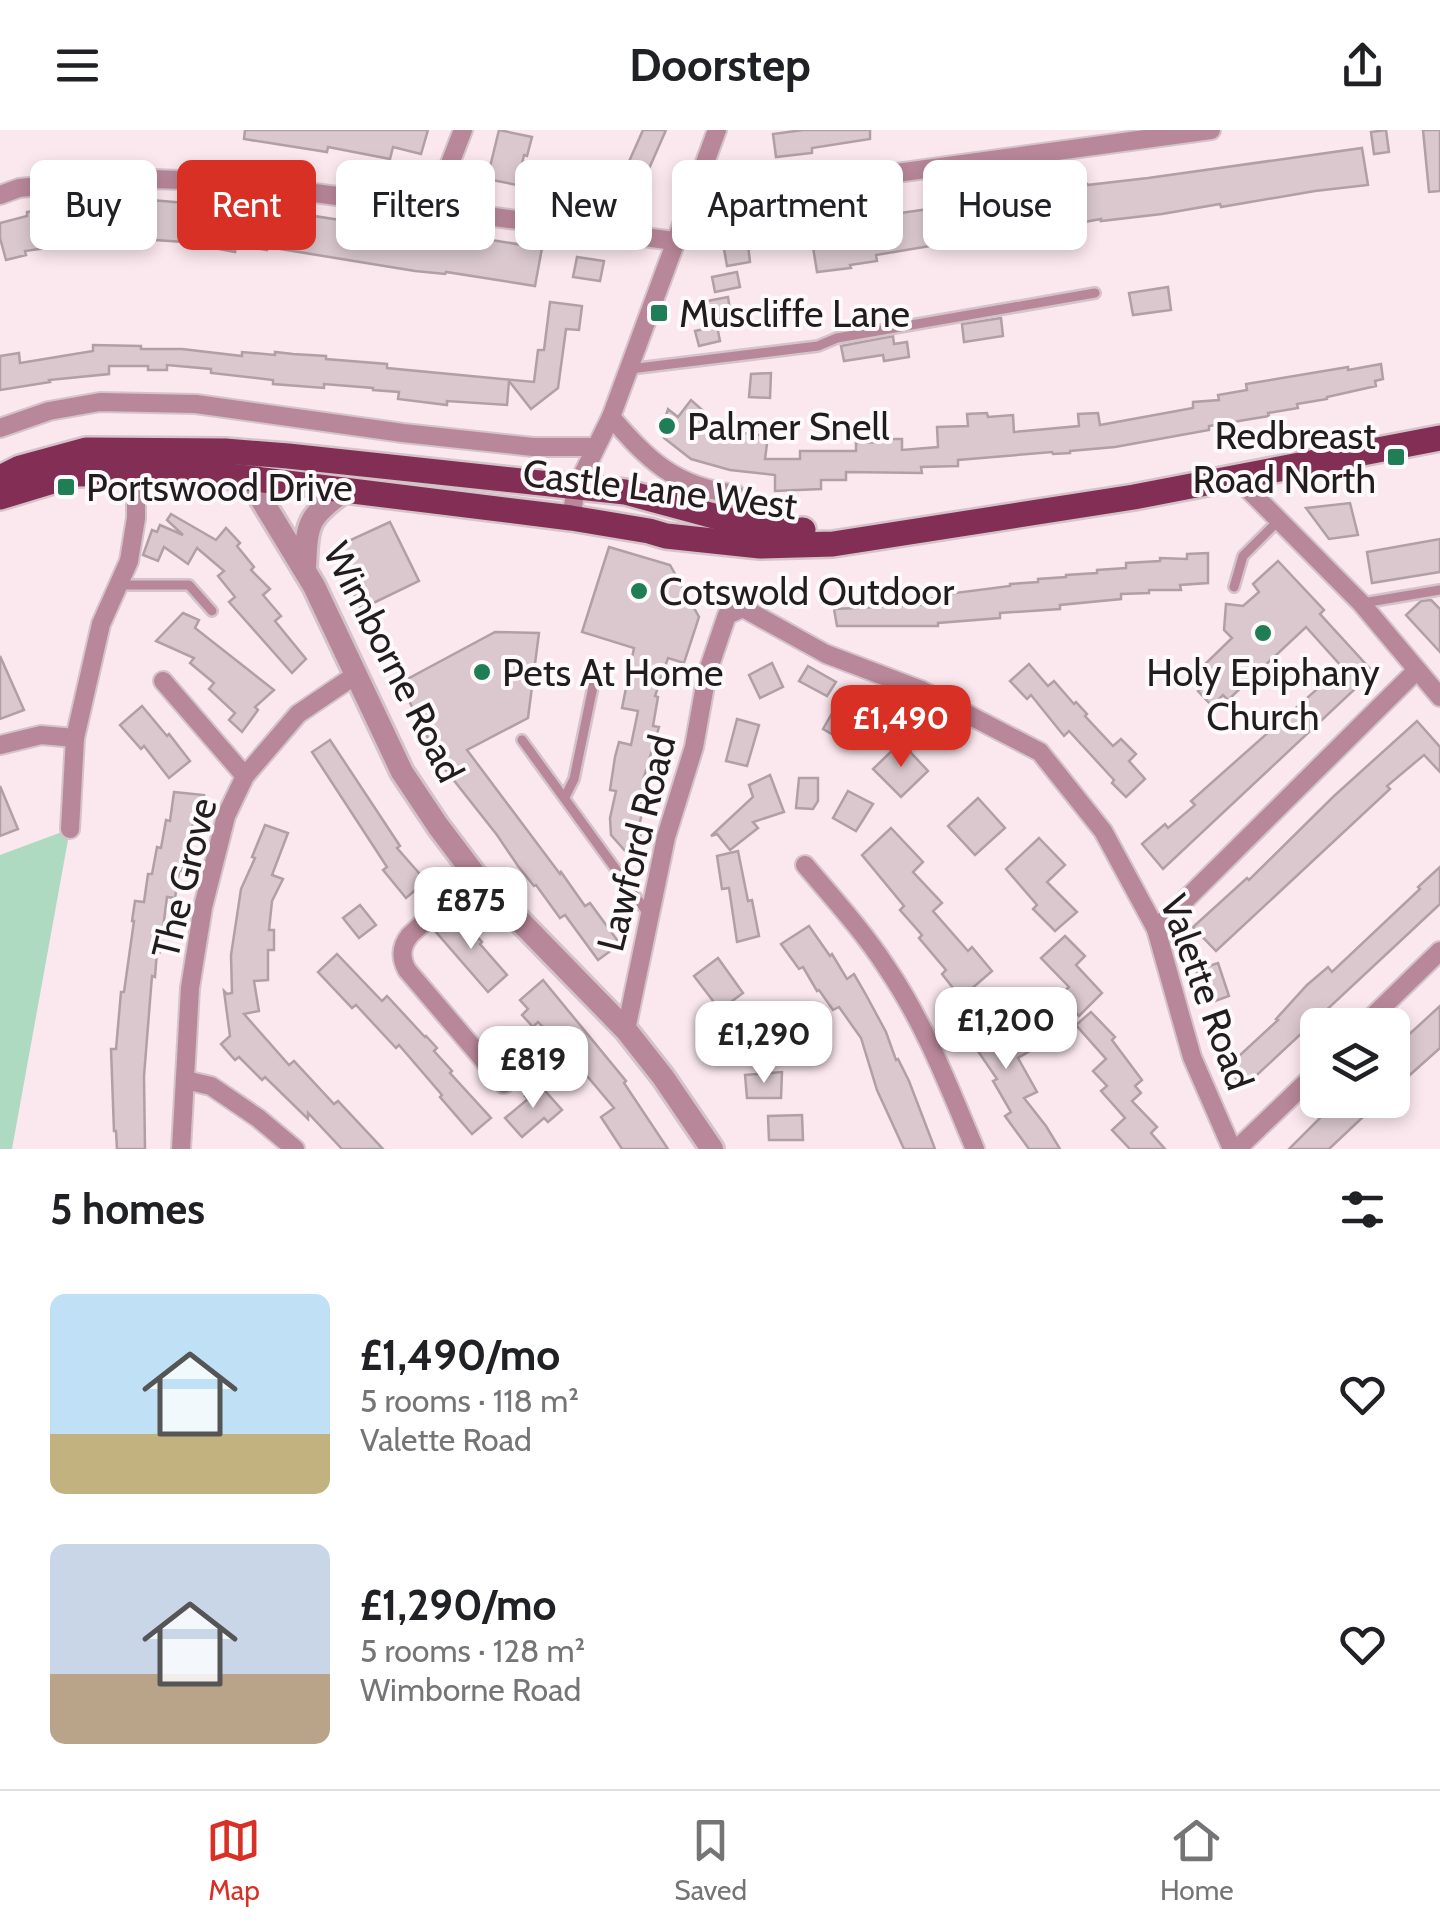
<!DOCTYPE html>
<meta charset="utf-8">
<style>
body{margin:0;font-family:Cabin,sans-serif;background:#f2f2f2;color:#202124;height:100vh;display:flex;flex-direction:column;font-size:38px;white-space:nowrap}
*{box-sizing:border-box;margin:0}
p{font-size:32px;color:#757577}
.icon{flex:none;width:55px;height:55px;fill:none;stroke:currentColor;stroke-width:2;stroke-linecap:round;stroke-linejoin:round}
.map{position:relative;height:1019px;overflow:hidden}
.drawer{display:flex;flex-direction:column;background:#fff;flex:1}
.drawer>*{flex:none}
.guide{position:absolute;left:30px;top:30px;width:1380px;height:90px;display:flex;gap:20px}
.controls{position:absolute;left:1300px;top:878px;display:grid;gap:20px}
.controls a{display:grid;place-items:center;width:110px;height:110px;border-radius:15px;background:#fff;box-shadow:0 5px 15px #0003;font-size:50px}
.price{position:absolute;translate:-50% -85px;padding:0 22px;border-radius:20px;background:#fff;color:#222;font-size:32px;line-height:65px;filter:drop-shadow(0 2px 5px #0008)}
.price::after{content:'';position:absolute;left:50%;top:60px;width:30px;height:22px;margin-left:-15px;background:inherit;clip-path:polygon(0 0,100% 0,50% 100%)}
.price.active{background:#d93025;color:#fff}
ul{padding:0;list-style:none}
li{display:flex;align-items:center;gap:30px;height:250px;padding:0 50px}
li span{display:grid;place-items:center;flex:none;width:280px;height:200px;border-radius:15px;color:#555}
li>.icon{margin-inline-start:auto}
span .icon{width:120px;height:120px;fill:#fffc;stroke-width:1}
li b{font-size:42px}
h2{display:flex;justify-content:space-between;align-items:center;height:120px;padding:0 50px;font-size:42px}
.pill{padding:0 35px;border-radius:15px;background:#fff;box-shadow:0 5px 15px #0003;font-size:35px;line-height:90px}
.pill.active{background:#d93025;color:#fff}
header{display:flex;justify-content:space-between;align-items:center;height:130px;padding:0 50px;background:#fff;font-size:45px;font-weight:800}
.menu{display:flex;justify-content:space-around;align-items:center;height:140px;border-top:2px solid #e0e0e0;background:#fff;font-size:28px;color:#757577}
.menu a{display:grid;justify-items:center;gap:5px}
.menu .active{color:#d93025}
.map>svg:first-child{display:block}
</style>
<header><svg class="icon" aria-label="menu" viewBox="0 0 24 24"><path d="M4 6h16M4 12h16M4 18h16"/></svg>Doorstep<svg class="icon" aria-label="share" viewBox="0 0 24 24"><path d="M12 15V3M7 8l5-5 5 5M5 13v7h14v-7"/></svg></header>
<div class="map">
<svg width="1440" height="1019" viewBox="0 0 1440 1019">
<rect width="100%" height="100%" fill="#fbe8ee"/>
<polygon fill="#afdac2" points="70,699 12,1019 0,1019 0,725"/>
<g fill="#dac8ce" stroke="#b09fa5" stroke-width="2.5">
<polygon points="245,0 428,0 421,24 393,17 390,29 328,17 327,22 244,9"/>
<polygon points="499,0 532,7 527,26 524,25 517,55 487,49"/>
<polygon points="643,0 666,0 637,66 629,63 623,76 598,66 609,39 623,45"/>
<polygon points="803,0 870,0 870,9 812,18 812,23 776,27 773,4"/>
<polygon points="1386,0 1389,22 1374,24 1371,2"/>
<polygon points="1423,0 1440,0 1440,61 1429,62"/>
<polygon points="1362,18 1368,55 1315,61 1221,77 1220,74 1162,84 1101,91 1101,89 1029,102 978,114 977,110 948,114 948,113 876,125 877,131 850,135 851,138 817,142 812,111 792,102 844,94 845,98 880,92 879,86 964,74 964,78 1087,54 1087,55 1148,48"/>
<polygon points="127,68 209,75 209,78 252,85 253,78 281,83 282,81 430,104 459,107 460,105 542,118 535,156 446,142 445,144 415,141 268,117 267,120 236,115 235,122 214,118 214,114 155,110 155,108 117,106 117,115 96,117 95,111 53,114 54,117 25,121 26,125 6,130 0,108 0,93 27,86 27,82 58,77 58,75 80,73 80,79 127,76"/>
<polygon points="758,90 761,106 739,110 736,94"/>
<polygon points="748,115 750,132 727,136 724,119"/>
<polygon points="577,127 604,131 600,151 573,147"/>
<polygon points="737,142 740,157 715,162 712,147"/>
<polygon points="1168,157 1171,180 1133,185 1129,163"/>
<polygon points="728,167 731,187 706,191 702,172"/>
<polygon points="550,172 582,176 579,200 566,199 558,258 531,279 509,251 507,275 447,271 447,275 398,269 399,262 373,260 373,258 324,254 324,258 273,254 273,250 211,243 211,239 167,235 167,240 148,240 148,236 109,236 109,244 49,250 50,252 0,260 0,226 19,223 20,233 93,221 93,215 141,216 141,219 182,219 242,226 242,222 275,225 275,222 293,224 326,226 326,229 387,234 387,238 534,252 538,220 544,220"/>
<polygon points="1001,188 1003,206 964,212 962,194"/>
<polygon points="717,196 720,211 699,216 695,201"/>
<polygon points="893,206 894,214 907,212 909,227 884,231 883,225 844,231 841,216"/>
<polygon points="1381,234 1383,249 1375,251 1376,256 1327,267 1327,269 1297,274 1298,278 1268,283 1269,286 1209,296 1209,300 1115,317 1070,321 1070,323 1053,324 1052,322 958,330 958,336 921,337 922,343 846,342 846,350 821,350 821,359 775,361 775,345 730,340 691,329 664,308 661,301 668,279 678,287 691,270 708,285 706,289 737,292 735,302 768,306 765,329 800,329 800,321 856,321 856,313 883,312 883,309 902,309 902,320 938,317 937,297 968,296 967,284 987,283 988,287 1013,285 1014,302 1079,296 1078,284 1098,283 1100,295 1193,278 1193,272 1219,270 1218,265 1247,260 1246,254 1348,237 1348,240"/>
<polygon points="771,243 770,268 749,267 751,244"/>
<polygon points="1350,373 1358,405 1329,409 1306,378"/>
<polygon points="171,384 216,410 226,398 240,413 237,416 254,437 251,440 270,459 263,465 281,486 275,491 306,529 292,543 229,472 235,467 218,446 224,441 197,418 188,434 164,417 158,431 143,425 152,400 157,402 160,395 183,405 167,390"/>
<polygon points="390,392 419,451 361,479 333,418"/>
<polygon points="1440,409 1440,442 1372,453 1367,422"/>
<polygon points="609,417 670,435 699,487 684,533 668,528 655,566 658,567 653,596 659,597 644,647 649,648 641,673 644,674 638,701 641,702 635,732 611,705 610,688 616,661 610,660 615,627 619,612 631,615 638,581 622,578 634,518 582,502"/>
<polygon points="1208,423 1208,453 1180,455 1181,460 1149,460 1149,463 1121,464 1121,469 1060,475 1060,479 1000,483 1000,488 938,493 938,496 837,496 834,479 920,475 920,468 947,469 947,464 1010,456 1010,454 1038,452 1038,449 1066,447 1066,445 1097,443 1097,440 1126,438 1126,433 1160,431 1160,428 1187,429 1187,424"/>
<polygon points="1278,431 1324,480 1320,484 1373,542 1163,739 1142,714 1165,694 1168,698 1195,675 1191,671 1342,537 1306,497 1228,570 1223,565 1212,576 1198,561 1210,551 1199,540 1232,508 1224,500 1226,474 1243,476 1259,462 1253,454"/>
<polygon points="1431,470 1440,479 1440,522 1406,485 1421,471"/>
<polygon points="183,483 199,490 195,498 274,560 255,577 258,580 242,602 229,590 235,583 209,559 214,553 190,533 194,528 156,511"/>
<polygon points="495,502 539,503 528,588 467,620 560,744 561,742 585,776 590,773 620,814 598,830 565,785 560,788 536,755 534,756 518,736 497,705 441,634 400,553"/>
<polygon points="0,526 24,580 0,589"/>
<polygon points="772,533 783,557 760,568 749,545"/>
<polygon points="1029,534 1048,556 1054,551 1074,574 1076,572 1087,584 1085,586 1113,616 1121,609 1136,624 1129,631 1145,649 1126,667 1112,653 1114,650 1069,601 1064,606 1031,565 1027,569 1010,551"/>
<polygon points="808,536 836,552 827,566 799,551"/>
<polygon points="142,576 167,606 169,604 190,631 169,648 144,616 141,619 120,595"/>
<polygon points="835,578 865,597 853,616 823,599"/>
<polygon points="737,589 759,595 747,636 726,631"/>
<polygon points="1417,591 1440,617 1440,642 1424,625 1387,656 1390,659 1216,821 1193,797 1247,748 1249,750 1334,666"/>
<polygon points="330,610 400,716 397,718 426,751 406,768 383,740 387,737 312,622"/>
<polygon points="901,612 928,641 901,667 873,639"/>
<polygon points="770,645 784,682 753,692 758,698 730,720 717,704 711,706 753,667 749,655"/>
<polygon points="799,648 818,648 818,671 813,679 796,678"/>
<polygon points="0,656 18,699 0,706"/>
<polygon points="848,661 873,674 856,701 833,688"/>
<polygon points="174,662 204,665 200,687 195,686 181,741 179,741 175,768 167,767 160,822 157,821 155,847 152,846 144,946 145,1019 117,1019 116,1001 114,1001 111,919 116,919 121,862 124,862 134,791 132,791 135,771 144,772 148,744 152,744 157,717 161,718 166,690 170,691"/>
<polygon points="978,668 1005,698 975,725 948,696"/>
<polygon points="265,695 288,703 272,745 283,749 272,771 269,800 274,800 274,820 268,820 268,850 254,851 259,881 244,884 289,935 294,931 334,974 338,971 383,1019 342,1019 308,983 308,989 265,947 262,950 239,927 235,930 221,914 230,906 224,861 227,864 232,863 231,825 241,759 255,728 252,727"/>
<polygon points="891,698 923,732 913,742 942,773 933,781 968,821 972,817 992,841 961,868 942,844 946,840 919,808 922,805 900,780 904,776 862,725"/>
<polygon points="1039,708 1065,735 1047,752 1077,782 1055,801 1033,779 1037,775 1006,739"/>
<polygon points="738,721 748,771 752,770 759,806 737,812 729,758 722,759 717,726"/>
<polygon points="1440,737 1440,774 1244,957 1226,938 1278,890 1276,889 1307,855 1328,837 1332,842 1420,759 1418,757"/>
<polygon points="360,775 376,795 359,808 343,788"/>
<polygon points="456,783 482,812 480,814 507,845 488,862 436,802"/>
<polygon points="809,796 830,826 832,824 847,849 854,844 865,863 886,902 896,930 898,929 909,951 935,1019 904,1019 877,960 861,908 839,877 833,880 819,860 817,861 803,837 799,839 781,814"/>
<polygon points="1065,806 1085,826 1076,835 1102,863 1079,886 1060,865 1069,857 1041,828"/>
<polygon points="337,824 382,871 387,866 425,907 426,906 437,918 434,921 452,941 450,943 491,988 472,1004 440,967 442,965 399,915 396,918 356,875 352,878 318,842"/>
<polygon points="718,828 743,863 720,880 694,846"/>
<polygon points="1218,833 1229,866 1207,874 1196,840"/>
<polygon points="543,850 626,951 624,953 668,1019 622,1019 601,987 614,978 550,902 549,903 538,892 533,897 522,885 528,879 520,870"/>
<polygon points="976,866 1007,907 1015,902 1028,922 1018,928 1037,962 1024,968 1046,996 1060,1019 1029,1019 1005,986 1011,982 993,951 997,949 952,883"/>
<polygon points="1440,876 1440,918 1392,961 1392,920"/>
<polygon points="1091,882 1115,907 1112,910 1142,950 1135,956 1141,963 1132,971 1157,997 1151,1003 1165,1019 1130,1019 1112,1000 1125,988 1101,961 1107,956 1093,941 1106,929 1076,895"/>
<polygon points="750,900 751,930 718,933 715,903"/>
<polygon points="782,942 781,968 747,968 745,945"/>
<polygon points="539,954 562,980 548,992 544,988 522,1007 505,988 528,969 525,966"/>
<polygon points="1338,970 1381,970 1329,1019 1289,1019"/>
<polygon points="802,985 803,1010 769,1010 768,986"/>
</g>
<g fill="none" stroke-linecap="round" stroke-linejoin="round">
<g stroke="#d4c3c9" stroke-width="14">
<g id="service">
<polyline points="630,239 818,216 837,208 1095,163"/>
<polyline points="118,455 189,455 212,481"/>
<polyline points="1234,457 1243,426 1279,390"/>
<polyline points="1363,473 1440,460"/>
<polyline points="522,610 649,785"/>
<polyline points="565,667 574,649 595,547"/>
</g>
</g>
<g stroke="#d4c3c9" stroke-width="22">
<g id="minor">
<polyline points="0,65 19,58 128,48 233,52 674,111"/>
<polyline points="691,71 1211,0"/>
<polyline points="433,77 463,0"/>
<path d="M611 287C648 330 675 357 735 364L747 395"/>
<polyline points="0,298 49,281 100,272 196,274 403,303 533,317 595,317"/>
<polyline points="1238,349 1361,473 1440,567"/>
<polyline points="571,388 576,358 611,287 717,0"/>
<polyline points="163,551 245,646"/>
<polyline points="0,615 41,605 75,608 101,494 129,431 136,388 136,342 129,339"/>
<polyline points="70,699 75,608"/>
<path d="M805 735C833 768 863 801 887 838 925 894 949 957 975 1019"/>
<path d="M475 745 410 805C401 816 400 827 407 840L504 954"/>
<polyline points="1156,799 1417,540"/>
<polyline points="1364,895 1440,821"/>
<polyline points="626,900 666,707 694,617 707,544 727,485 743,478 826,524 921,560 1040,622 1103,701 1156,799 1192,927 1232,1019"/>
<polyline points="185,950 211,956 258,988 295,1019"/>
<polyline points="181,1019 190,858 203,777 226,686 245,646 298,584 357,544"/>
<polyline points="1237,1019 1318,941"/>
</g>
</g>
<g stroke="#d4c3c9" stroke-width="28">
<g id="tertiary">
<polyline points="251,333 249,349 314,456 402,642 438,696 475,745 626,900 663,947 712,1019"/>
<path d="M305 438C307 390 308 388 346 359"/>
</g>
</g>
<g stroke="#d4c3c9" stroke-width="30">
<g id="primary">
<polyline points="0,348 20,338 86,320 225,321 288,326 625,362 747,395 794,401 803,400"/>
<polyline points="0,367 76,344 198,342 571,388 649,401 666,406 760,416 833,414 1134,367 1440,308"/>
</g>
</g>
<use href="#service" stroke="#b88799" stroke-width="9"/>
<use href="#minor" stroke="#b88799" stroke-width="18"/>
<use href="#tertiary" stroke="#b88799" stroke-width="22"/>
<use href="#primary" stroke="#822e55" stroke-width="25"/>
</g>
<g fill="#1f7e55" stroke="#fefafb" stroke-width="4">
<rect x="649" y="173" width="20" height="20" rx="5"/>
<circle cx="667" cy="296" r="10"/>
<rect x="1386" y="317" width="20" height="20" rx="5"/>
<rect x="56" y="347" width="20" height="20" rx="5"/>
<circle cx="639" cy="461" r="10"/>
<circle cx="1263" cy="503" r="10"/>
<circle cx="482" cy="542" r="10"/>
</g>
<g text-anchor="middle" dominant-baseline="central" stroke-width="8" stroke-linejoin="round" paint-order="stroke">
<g font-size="38" fill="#221c1e" stroke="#fefafb" text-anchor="start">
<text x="679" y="183">Muscliffe Lane</text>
<text x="687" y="296">Palmer Snell</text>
<text x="1376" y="305" text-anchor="end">Redbreast<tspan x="1376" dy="44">Road North</tspan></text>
<text x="86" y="357">Portswood Drive</text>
<text x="659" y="461">Cotswold Outdoor</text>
<text x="502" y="542">Pets At Home</text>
<text x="1263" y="542" text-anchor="middle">Holy Epiphany<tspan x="1263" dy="44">Church</tspan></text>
</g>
<g font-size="38" fill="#221c1e" stroke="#fefafb">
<text transform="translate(660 359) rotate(7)">Castle Lane West</text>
<text transform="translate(394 532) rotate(63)">Wimborne Road</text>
<text transform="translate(636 713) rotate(-76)">Lawford Road</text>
<text transform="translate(184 748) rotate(-76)">The Grove</text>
<text transform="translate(1207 862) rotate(70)">Valette Road</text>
</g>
</g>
</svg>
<div class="controls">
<a><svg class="icon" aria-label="layers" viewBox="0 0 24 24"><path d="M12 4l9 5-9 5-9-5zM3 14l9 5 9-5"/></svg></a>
</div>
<b class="price active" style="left:901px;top:640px">£1,490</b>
<b class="price" style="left:471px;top:822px">£875</b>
<b class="price" style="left:1006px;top:942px">£1,200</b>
<b class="price" style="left:764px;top:956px">£1,290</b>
<b class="price" style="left:533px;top:981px">£819</b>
<div class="guide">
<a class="pill">Buy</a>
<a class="pill active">Rent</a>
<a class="pill">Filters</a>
<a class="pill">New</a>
<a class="pill">Apartment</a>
<a class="pill">House</a>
</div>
</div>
<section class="drawer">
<h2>5 homes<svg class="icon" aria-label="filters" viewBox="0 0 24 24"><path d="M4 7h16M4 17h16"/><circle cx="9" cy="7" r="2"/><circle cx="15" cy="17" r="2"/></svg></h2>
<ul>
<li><span style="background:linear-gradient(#bfe0f5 70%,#c2b280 0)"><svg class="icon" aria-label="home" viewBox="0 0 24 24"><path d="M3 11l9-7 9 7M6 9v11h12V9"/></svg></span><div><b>£1,490/mo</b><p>5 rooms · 118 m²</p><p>Valette Road</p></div><svg class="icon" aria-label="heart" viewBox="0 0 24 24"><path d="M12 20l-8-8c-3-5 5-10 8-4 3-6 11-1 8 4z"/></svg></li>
<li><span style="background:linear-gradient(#c9d6e8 65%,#b9a48a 0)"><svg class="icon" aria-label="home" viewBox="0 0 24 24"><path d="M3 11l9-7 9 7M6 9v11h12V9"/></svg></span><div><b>£1,290/mo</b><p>5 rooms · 128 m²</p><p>Wimborne Road</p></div><svg class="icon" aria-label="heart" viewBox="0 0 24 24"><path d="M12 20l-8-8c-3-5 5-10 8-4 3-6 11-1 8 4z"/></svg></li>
</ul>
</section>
<nav class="menu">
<a class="active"><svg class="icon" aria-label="map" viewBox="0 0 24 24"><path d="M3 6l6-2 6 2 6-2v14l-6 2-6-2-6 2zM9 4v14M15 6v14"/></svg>Map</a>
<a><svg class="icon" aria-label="saved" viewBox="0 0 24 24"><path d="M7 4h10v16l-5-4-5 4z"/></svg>Saved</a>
<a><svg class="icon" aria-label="home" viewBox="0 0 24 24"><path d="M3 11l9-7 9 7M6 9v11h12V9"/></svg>Home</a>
</nav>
